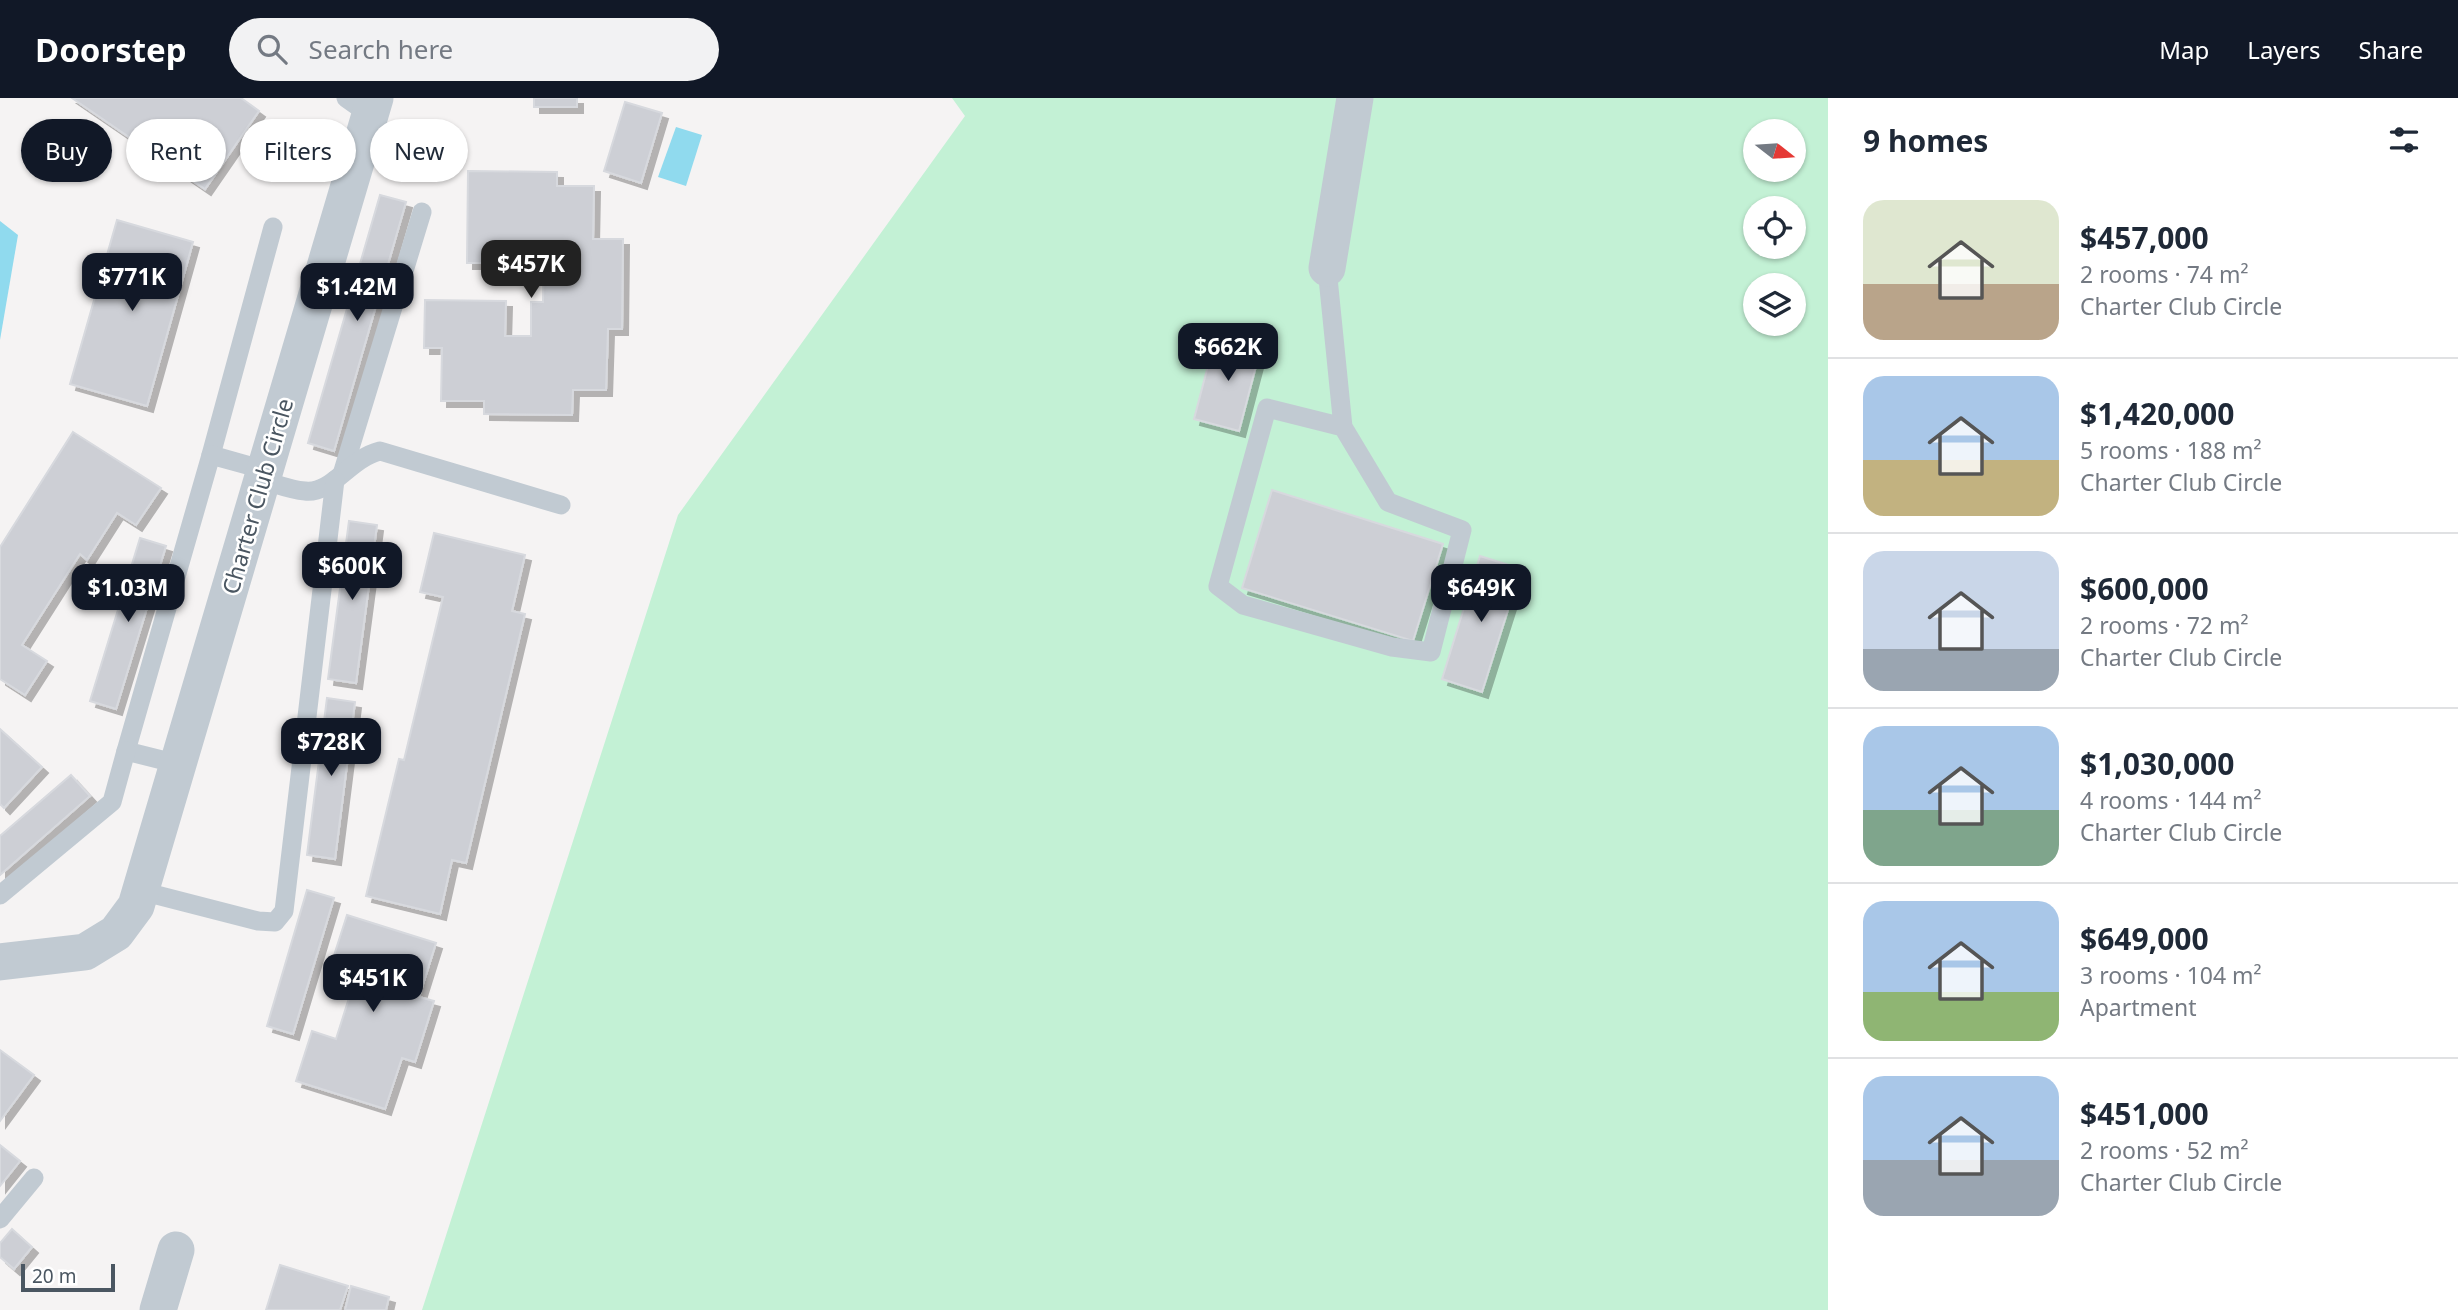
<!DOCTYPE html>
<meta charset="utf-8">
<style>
body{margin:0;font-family:"Noto Sans",sans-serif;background:#f2f2f3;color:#1f2937;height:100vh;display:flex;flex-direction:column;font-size:26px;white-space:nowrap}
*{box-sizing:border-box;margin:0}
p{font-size:23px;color:#747a83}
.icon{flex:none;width:38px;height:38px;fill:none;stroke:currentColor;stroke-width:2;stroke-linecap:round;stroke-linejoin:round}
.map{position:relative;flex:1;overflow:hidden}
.drawer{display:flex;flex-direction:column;background:#fff;width:630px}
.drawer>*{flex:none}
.banner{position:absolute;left:21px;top:21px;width:665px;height:63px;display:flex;gap:14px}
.needle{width:46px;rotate:107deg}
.fabs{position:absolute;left:1743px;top:21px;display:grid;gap:14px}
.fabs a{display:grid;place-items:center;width:63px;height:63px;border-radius:50%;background:#fff;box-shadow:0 2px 5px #0004;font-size:35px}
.scale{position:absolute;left:21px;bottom:18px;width:94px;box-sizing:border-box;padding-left:7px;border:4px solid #4a5661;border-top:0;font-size:19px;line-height:24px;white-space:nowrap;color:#4a5661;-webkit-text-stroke:5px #fff;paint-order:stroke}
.price{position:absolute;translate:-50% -60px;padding:0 16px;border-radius:14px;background:#111827;color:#fff;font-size:23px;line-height:46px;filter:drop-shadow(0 2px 4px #0008)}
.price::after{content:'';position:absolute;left:50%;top:42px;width:21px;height:16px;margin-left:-10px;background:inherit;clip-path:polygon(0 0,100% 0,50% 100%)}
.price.selected{background:#222;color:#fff}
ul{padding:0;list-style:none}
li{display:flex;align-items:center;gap:21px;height:175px;padding:0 35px}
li+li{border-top:2px solid #e0e1e3}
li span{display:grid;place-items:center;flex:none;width:196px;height:140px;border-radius:21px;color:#555}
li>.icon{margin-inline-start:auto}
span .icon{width:84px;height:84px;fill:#fffc;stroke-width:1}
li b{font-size:30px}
h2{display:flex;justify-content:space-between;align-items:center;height:84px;padding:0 35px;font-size:30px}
.pill{padding:0 24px;border-radius:32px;background:#fff;box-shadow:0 2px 5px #0004;font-size:24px;line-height:63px}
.pill.selected{background:#111827;color:#fff}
header{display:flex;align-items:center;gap:42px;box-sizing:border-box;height:98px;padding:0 35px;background:#111827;color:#fff}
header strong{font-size:33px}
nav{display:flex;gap:38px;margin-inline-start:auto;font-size:24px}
.search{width:490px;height:63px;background:#f2f2f3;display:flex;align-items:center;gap:18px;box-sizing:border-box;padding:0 24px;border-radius:38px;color:#747a83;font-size:26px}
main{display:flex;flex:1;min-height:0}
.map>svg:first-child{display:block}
</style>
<header>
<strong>Doorstep</strong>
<div class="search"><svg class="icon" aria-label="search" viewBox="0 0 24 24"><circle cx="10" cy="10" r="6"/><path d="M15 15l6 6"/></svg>Search here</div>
<nav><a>Map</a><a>Layers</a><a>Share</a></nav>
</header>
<main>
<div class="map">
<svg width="1828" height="1212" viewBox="0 0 1828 1212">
<defs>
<filter id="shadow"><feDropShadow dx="6" dy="6" stdDeviation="0" flood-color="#0004"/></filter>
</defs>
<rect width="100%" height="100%" fill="#f5f3f3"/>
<path fill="#c3f1d5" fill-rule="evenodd" d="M952 0H1828V1212H422L678 417 965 18ZM1755 33H1794V72H1755ZM1755 110H1794V149H1755ZM1755 187H1794V226H1755Z"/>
<g fill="#90daee">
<polygon points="676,29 702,37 686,88 658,79"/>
<polygon points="0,123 18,137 0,242"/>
</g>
<g fill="#cdcfd5" stroke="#d7d9de" stroke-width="2" filter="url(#shadow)">
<polygon points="72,0 241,0 259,13 205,91"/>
<rect x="534" y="0" width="43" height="9"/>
<polygon points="625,4 662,15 641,85 604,73"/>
<polygon points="468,73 557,74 557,88 594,88 593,141 623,141 622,231 608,231 606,292 573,292 572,317 484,316 484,303 441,303 442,250 424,250 425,202 506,203 505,238 531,238 531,204 543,204 544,151 503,151 503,165 467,165"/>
<polygon points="380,97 406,104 334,353 308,345"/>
<polygon points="117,122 193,144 147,308 70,286"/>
<polygon points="1216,237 1261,249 1239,333 1194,321"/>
<polygon points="73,334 161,390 136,427 117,415 87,462 80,456 22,547 47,563 25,597 0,581 0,449"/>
<polygon points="1272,392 1443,446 1413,543 1242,490"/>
<polygon points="349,423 377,427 356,585 328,581"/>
<polygon points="434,435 525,457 512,513 525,516 466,765 452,762 440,816 366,798 399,661 404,662 443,499 420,494"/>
<polygon points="140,440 166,448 116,611 90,603"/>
<polygon points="1480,458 1521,471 1482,594 1442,581"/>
<polygon points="327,600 355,604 335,761 307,757"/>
<polygon points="0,631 42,669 4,710 0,706"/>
<polygon points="71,677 90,698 0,777 0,738"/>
<polygon points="307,792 334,800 293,936 267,928"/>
<polygon points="347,817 436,845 419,899 434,903 415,964 402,960 385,1011 296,983 312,933 336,941 355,881 329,873"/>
<polygon points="0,952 34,977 0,1023"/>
<polygon points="0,1047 20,1063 0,1088"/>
<polygon points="12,1131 32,1149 14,1171 0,1159 0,1145"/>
<polygon points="280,1167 348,1188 340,1212 266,1212"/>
<polygon points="351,1188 389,1199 386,1212 345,1212"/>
</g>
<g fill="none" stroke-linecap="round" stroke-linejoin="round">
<g stroke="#c1cad2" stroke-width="19">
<polyline points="346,0 370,17"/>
<polyline points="1327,170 1343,329 1388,404 1462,432 1431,554 1392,549 1243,507 1218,488 1267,310 1343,329"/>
<polyline points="211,357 273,129"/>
<polyline points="343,373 422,114"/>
<path d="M262 382C276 386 291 392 305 393 333 396 348 361 380 353L561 407"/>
<polyline points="178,666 126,653 211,357 265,372"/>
<polyline points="141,793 258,823 275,824 284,813 335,382"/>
<polyline points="0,797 112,704 126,653"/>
<polyline points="0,1121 34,1080"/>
</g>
<g stroke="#c1cad2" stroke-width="37">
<polyline points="1327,170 1355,0"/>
<polyline points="0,864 85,854 116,835 136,808 375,0"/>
<polyline points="158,1212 176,1152"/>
</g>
</g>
<g text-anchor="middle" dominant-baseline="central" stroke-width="5" stroke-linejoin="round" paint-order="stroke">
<g font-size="23" fill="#4a5661" stroke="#fff">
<text transform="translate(257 398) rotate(-74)">Charter Club Circle</text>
</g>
</g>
</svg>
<div class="fabs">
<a><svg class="needle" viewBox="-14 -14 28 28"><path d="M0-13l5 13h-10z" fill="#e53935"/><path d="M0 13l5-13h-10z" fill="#747a83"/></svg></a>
<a><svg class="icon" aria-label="locate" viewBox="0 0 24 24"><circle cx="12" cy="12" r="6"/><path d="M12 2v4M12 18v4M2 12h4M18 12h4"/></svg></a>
<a><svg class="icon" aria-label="layers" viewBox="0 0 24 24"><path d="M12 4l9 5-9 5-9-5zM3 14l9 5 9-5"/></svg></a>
</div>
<div class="scale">20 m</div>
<b class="price selected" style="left:531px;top:202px">$457K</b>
<b class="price" style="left:132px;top:215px">$771K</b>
<b class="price" style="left:357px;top:225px">$1.42M</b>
<b class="price" style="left:1228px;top:285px">$662K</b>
<b class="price" style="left:352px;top:504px">$600K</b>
<b class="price" style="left:128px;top:526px">$1.03M</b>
<b class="price" style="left:1481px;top:526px">$649K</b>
<b class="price" style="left:331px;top:680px">$728K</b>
<b class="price" style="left:373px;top:916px">$451K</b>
<div class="banner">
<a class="pill selected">Buy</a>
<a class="pill">Rent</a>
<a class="pill">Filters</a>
<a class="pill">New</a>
</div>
</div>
<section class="drawer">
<h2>9 homes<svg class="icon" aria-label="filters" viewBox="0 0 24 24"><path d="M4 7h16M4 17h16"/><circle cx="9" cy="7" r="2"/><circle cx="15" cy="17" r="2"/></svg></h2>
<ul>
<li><span style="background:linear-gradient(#dfe7d0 60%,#b9a48a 0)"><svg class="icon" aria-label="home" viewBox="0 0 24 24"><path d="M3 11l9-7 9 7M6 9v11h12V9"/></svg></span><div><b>$457,000</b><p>2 rooms · 74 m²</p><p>Charter Club Circle</p></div></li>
<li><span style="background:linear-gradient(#a9c7e8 60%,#c2b280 0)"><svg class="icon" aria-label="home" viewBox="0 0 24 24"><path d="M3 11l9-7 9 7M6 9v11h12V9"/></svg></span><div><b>$1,420,000</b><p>5 rooms · 188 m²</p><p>Charter Club Circle</p></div></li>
<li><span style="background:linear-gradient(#c9d6e8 70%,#9aa5b1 0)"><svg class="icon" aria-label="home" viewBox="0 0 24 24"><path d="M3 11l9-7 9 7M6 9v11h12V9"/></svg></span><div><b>$600,000</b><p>2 rooms · 72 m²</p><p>Charter Club Circle</p></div></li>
<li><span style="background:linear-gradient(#a9c7e8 60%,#7fa58c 0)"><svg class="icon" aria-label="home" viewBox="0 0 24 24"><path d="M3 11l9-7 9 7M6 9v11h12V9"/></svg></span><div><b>$1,030,000</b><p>4 rooms · 144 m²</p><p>Charter Club Circle</p></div></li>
<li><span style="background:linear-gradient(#a9c7e8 65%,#8fb573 0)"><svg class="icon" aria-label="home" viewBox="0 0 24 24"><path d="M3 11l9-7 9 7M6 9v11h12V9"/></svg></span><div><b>$649,000</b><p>3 rooms · 104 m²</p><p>Apartment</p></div></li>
<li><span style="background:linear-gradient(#a9c7e8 60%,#9aa5b1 0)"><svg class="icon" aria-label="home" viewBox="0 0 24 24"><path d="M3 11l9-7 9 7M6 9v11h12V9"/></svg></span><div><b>$451,000</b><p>2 rooms · 52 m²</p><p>Charter Club Circle</p></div></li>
</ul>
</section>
</main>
